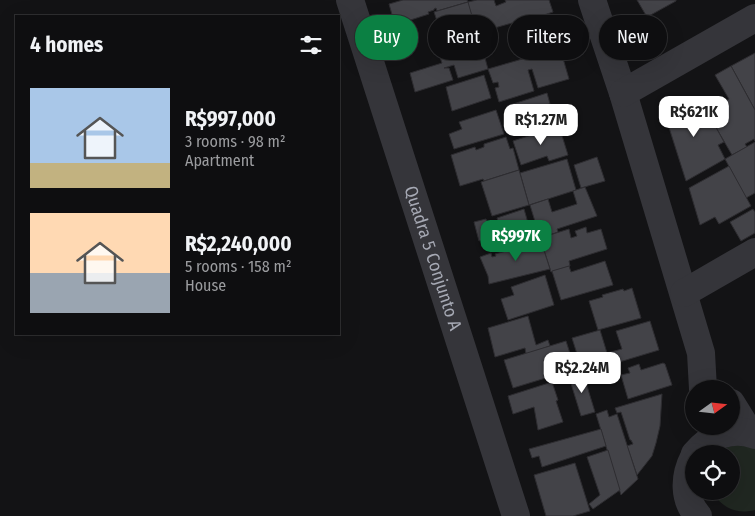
<!DOCTYPE html>
<meta charset="utf-8">
<style>
body{margin:0;font-family:"Fira Sans Condensed",sans-serif;background:#171719;color:#f1f3f6;height:100vh;display:flex;flex-direction:column;font-size:19px;white-space:nowrap}
*{box-sizing:border-box;margin:0}
p{font-size:16px;color:#9b9c9f}
.icon{flex:none;width:28px;height:28px;fill:none;stroke:currentColor;stroke-width:2;stroke-linecap:round;stroke-linejoin:round}
.map{position:relative;flex:1;overflow:hidden}
.panel{position:absolute;left:15px;top:15px;width:325px;height:320px;display:flex;flex-direction:column;background:#0e0e10;border-radius:0px;box-shadow:0 5px 20px #0002,0 0 0 1px #2e2e30}
.panel>*{flex:none}
.hud{position:absolute;left:355px;top:15px;width:325px;height:45px;display:flex;gap:10px}
.needle{width:32px;rotate:75deg}
.controls{position:absolute;left:685px;top:380px;display:grid;gap:10px}
.controls a{display:grid;place-items:center;width:55px;height:55px;border-radius:50%;background:#0e0e10;box-shadow:0 5px 20px #0002,0 0 0 1px #2e2e30;font-size:25px}
.price{position:absolute;translate:-50% -42px;padding:0 11px;border-radius:10px;background:#fff;color:#222;font-size:16px;line-height:32px;filter:drop-shadow(0 1px 2px #0008)}
.price::after{content:'';position:absolute;left:50%;top:30px;width:15px;height:11px;margin-left:-8px;background:inherit;clip-path:polygon(0 0,100% 0,50% 100%)}
.price.on{background:#0b8043;color:#fff}
ul{padding:0;list-style:none}
li{display:flex;align-items:center;gap:15px;height:125px;padding:0 15px}
li span{display:grid;place-items:center;flex:none;width:140px;height:100px;border-radius:0px;color:#555}
li>.icon{margin-inline-start:auto}
span .icon{width:60px;height:60px;fill:#fffc;stroke-width:1}
li b{font-size:21px}
h2{display:flex;justify-content:space-between;align-items:center;height:60px;padding:0 15px;font-size:21px}
.tag{padding:0 18px;border-radius:22px;background:#0e0e10;box-shadow:0 5px 20px #0002,0 0 0 1px #2e2e30;font-size:18px;line-height:45px}
.tag.on{background:#0b8043;color:#fff}
.map>svg:first-child{display:block}
</style>
<div class="map">
<svg width="755" height="516" viewBox="0 0 755 516">
<rect width="100%" height="100%" fill="#131315"/>
<path fill="#202721" d="M755 441V510C735 515 722 507 711 491H731V454H715L719 449Z"/>
<g fill="#434348" stroke="#2e2d31">
<polygon points="403,0 467,0 468,2 437,11 436,8 434,9 434,10 428,12 429,14 395,25 389,4"/>
<polygon points="477,0 494,0 496,6 506,2 505,0 549,0 553,12 513,25 512,23 491,29 491,31 478,36 468,4 468,2"/>
<polygon points="637,0 676,0 676,1 647,17"/>
<polygon points="468,2 478,37 446,47 434,12"/>
<polygon points="539,19 541,26 546,25 551,42 520,51 514,26"/>
<polygon points="480,40 488,69 458,78 454,65 444,68 449,68 453,80 415,92 410,73 442,63 438,51"/>
<polygon points="560,48 569,79 538,88 532,69 528,70 534,91 499,102 495,88 499,87 498,82 493,83 488,69"/>
<polygon points="755,53 755,110 731,66"/>
<polygon points="731,66 755,110 755,141 754,139 745,144 747,147 732,155 707,112 729,99 715,75"/>
<polygon points="484,75 491,98 452,111 446,87"/>
<polygon points="547,93 550,104 545,105 547,115 543,117 545,122 514,131 507,106"/>
<polygon points="675,98 682,108 701,100 724,142 718,145 725,159 686,181 666,118 669,101"/>
<polygon points="496,110 504,134 454,149 449,134 462,129 459,122"/>
<polygon points="559,126 568,155 549,161 547,156 521,165 513,141"/>
<polygon points="506,137 510,149 513,148 519,170 484,181 483,179 460,186 451,155 475,147 476,150 484,147 484,144"/>
<polygon points="755,142 755,193 746,198 725,159"/>
<polygon points="597,157 605,181 581,188 574,165"/>
<polygon points="567,159 576,190 529,205 520,173"/>
<polygon points="729,166 751,206 719,224 715,217 700,225 689,188"/>
<polygon points="519,170 529,205 492,216 481,182"/>
<polygon points="585,187 597,216 557,229 558,232 540,238 530,205 548,199 552,212 577,204 573,191"/>
<polygon points="524,209 532,237 506,245 497,218"/>
<polygon points="753,209 755,212 755,233 741,241 730,222"/>
<polygon points="486,219 491,237 479,241 474,222"/>
<polygon points="586,227 587,233 601,229 607,249 569,261 570,266 551,272 540,238 569,229 571,238 577,236 575,231"/>
<polygon points="540,238 550,269 489,284 488,276 480,257 491,253 492,257 496,256 495,254 510,250 509,247"/>
<polygon points="605,261 613,285 561,300 552,271 569,266 571,272"/>
<polygon points="545,275 554,305 508,320 501,299 514,295 511,287"/>
<polygon points="632,288 641,318 598,330 589,301 603,297 602,295 623,289 624,291"/>
<polygon points="528,316 536,345 548,340 550,346 526,354 525,348 495,357 488,328"/>
<polygon points="650,321 659,350 583,373 572,338 600,330 607,353 622,349 616,331"/>
<polygon points="566,341 575,369 513,388 504,360"/>
<polygon points="663,363 665,364 672,385 628,399 621,375 630,373 628,368 639,364 641,370"/>
<polygon points="583,373 595,412 581,416 569,377"/>
<polygon points="552,382 558,400 556,401 563,422 538,430 534,407 513,414 508,396"/>
<polygon points="662,394 660,426 656,443 652,456 637,475 627,446 633,444 631,440 630,440 621,412 617,413 615,408"/>
<polygon points="607,410 609,417 617,414 638,479 621,495 596,414"/>
<polygon points="601,429 606,446 542,467 539,456 532,458 529,449"/>
<polygon points="608,450 620,490 593,509 589,504 600,495 587,457"/>
<polygon points="575,463 590,511 573,516 546,516 534,475"/>
</g>
<g fill="none" stroke-linecap="round" stroke-linejoin="round">
<g stroke="#35353a" stroke-width="28">
<path id="s1" d="M350 0 516 516"/>
<polyline points="592,0 623,93 701,353 703,389"/>
<polyline points="623,93 755,18"/>
<polyline points="684,293 755,252"/>
<polyline points="731,403 749,432"/>
<path d="M695 454C710 436 732 426 755 435"/>
<path d="M694 457C684 476 683 499 698 516"/>
</g>
</g>
<g text-anchor="middle" dominant-baseline="central" stroke-width="4" stroke-linejoin="round" paint-order="stroke">
<g font-size="18" fill="#a6a9b4" stroke="#0f0e10">
<text stroke="none"><textPath href="#s1" startOffset="271">Quadra 5 Conjunto A</textPath></text>
</g>
</g>
</svg>
<div class="controls">
<a><svg class="needle" viewBox="-14 -14 28 28"><path d="M0-13l5 13h-10z" fill="#e53935"/><path d="M0 13l5-13h-10z" fill="#9b9c9f"/></svg></a>
<a><svg class="icon" aria-label="locate" viewBox="0 0 24 24"><circle cx="12" cy="12" r="6"/><path d="M12 2v4M12 18v4M2 12h4M18 12h4"/></svg></a>
</div>
<b class="price" style="left:694px;top:138px">R$621K</b>
<b class="price" style="left:541px;top:146px">R$1.27M</b>
<b class="price on" style="left:516px;top:262px">R$997K</b>
<b class="price" style="left:582px;top:394px">R$2.24M</b>
<div class="hud">
<a class="tag on">Buy</a>
<a class="tag">Rent</a>
<a class="tag">Filters</a>
<a class="tag">New</a>
</div>
<section class="panel">
<h2>4 homes<svg class="icon" aria-label="filters" viewBox="0 0 24 24"><path d="M4 7h16M4 17h16"/><circle cx="9" cy="7" r="2"/><circle cx="15" cy="17" r="2"/></svg></h2>
<ul>
<li><span style="background:linear-gradient(#a9c7e8 75%,#c2b280 0)"><svg class="icon" aria-label="home" viewBox="0 0 24 24"><path d="M3 11l9-7 9 7M6 9v11h12V9"/></svg></span><div><b>R$997,000</b><p>3 rooms · 98 m²</p><p>Apartment</p></div></li>
<li><span style="background:linear-gradient(#ffd9b3 60%,#9aa5b1 0)"><svg class="icon" aria-label="home" viewBox="0 0 24 24"><path d="M3 11l9-7 9 7M6 9v11h12V9"/></svg></span><div><b>R$2,240,000</b><p>5 rooms · 158 m²</p><p>House</p></div></li>
</ul>
</section>
</div>
